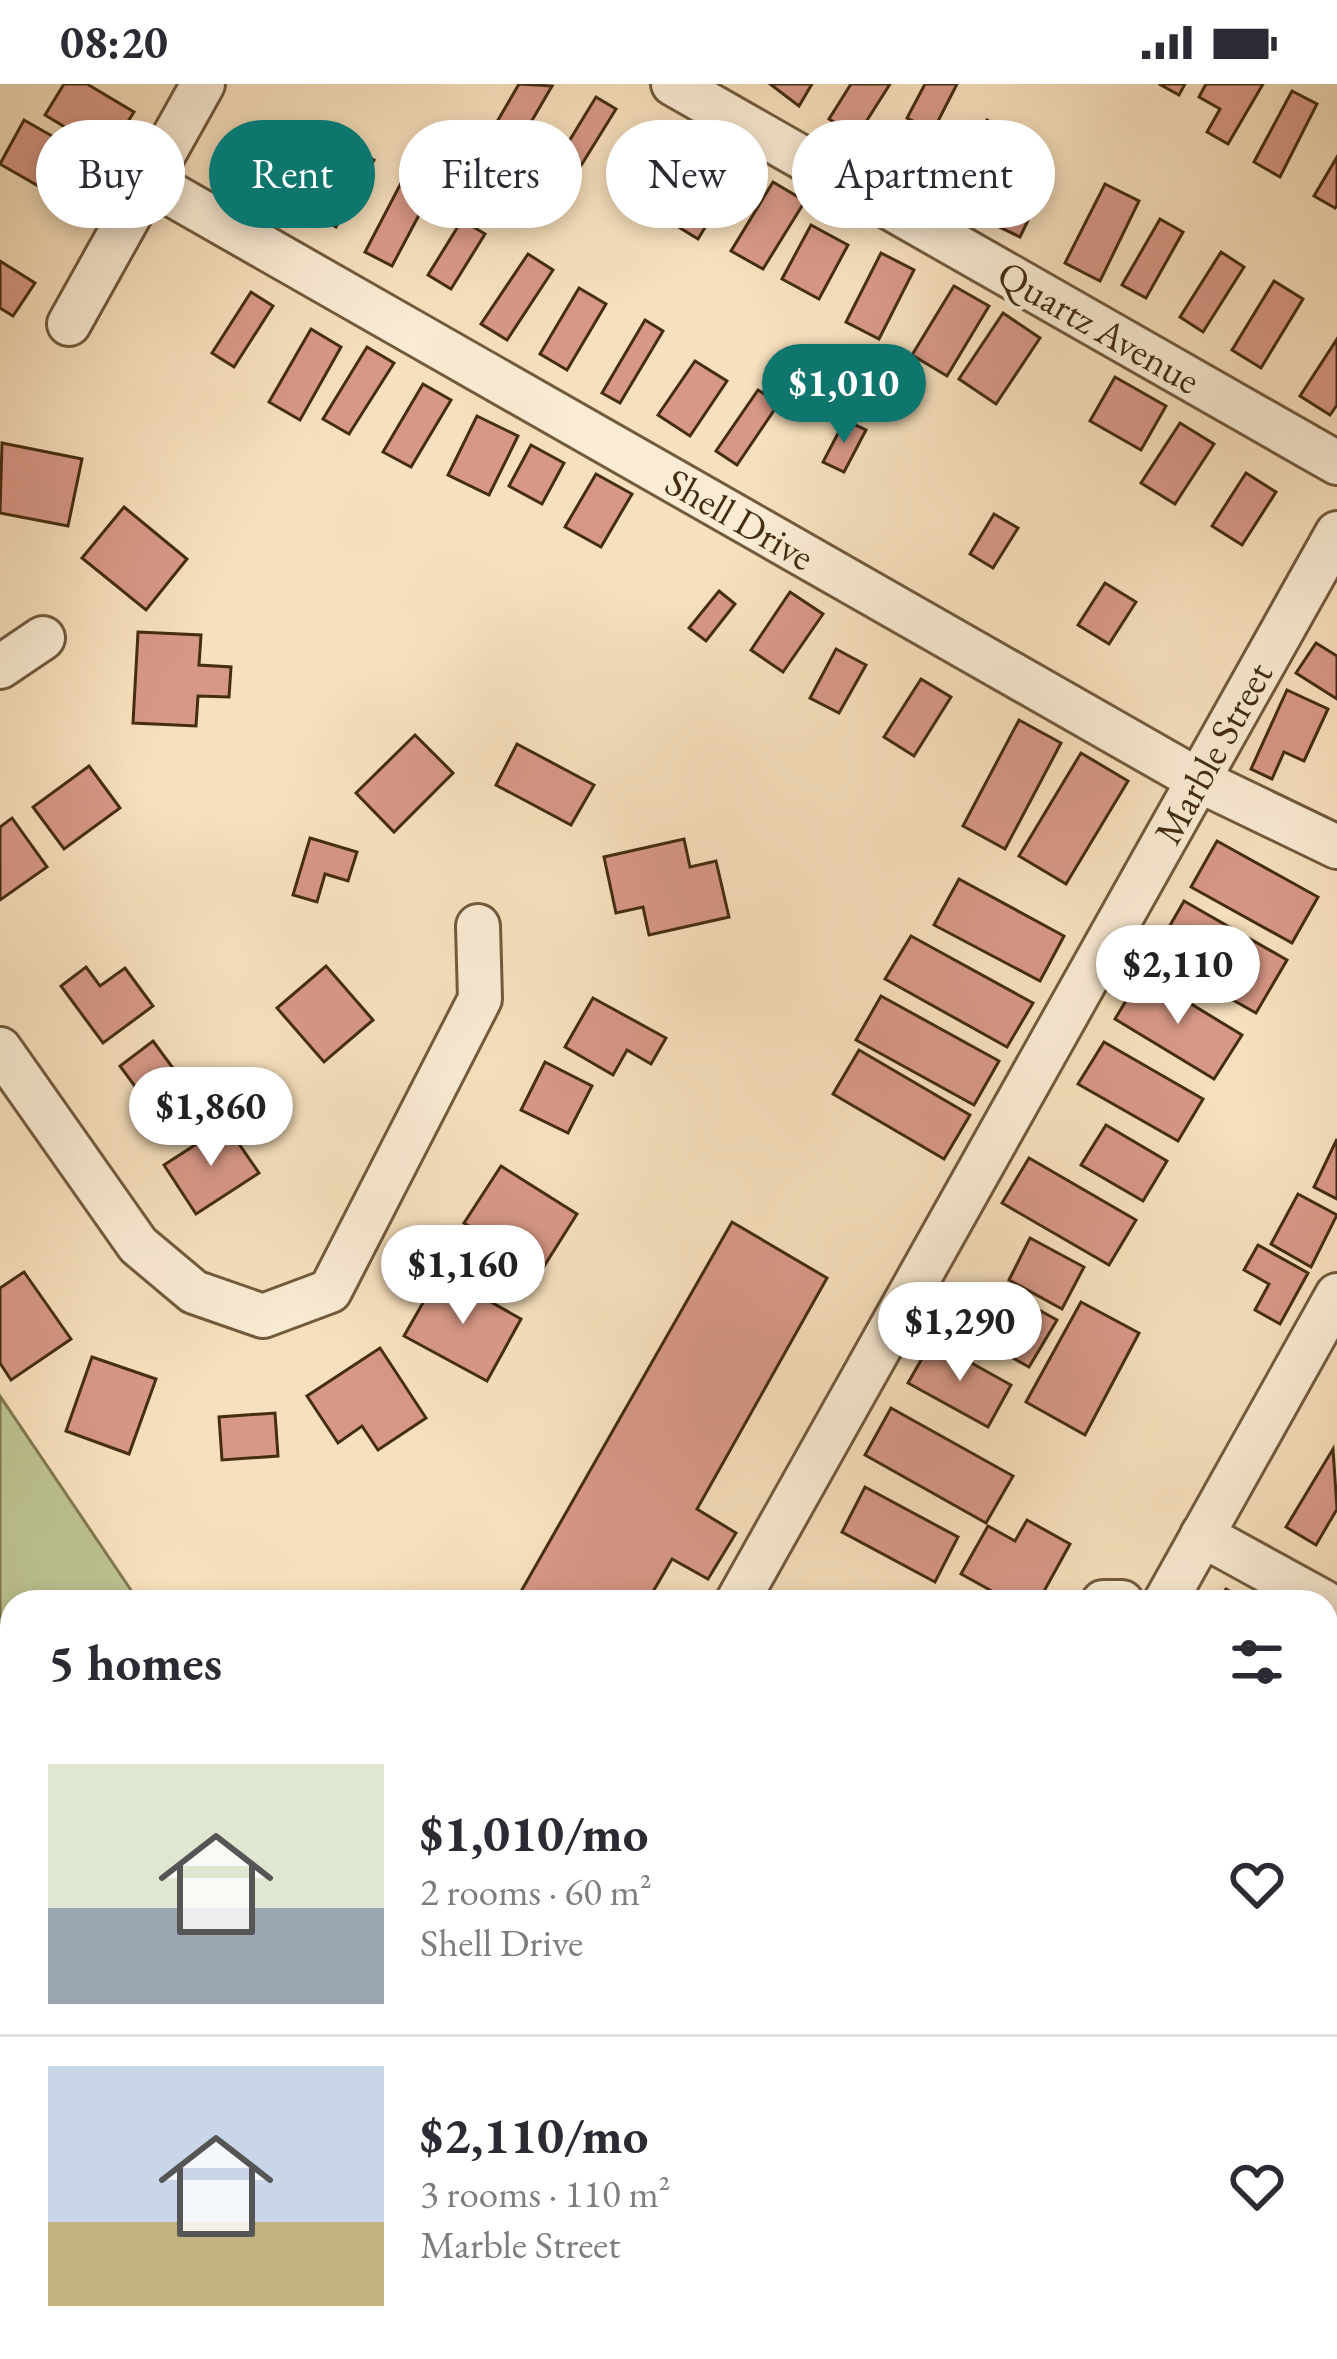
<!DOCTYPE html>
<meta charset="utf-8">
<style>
body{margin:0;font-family:"EB Garamond",serif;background:#f7f7f7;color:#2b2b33;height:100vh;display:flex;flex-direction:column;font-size:45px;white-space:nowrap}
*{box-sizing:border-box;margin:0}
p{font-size:39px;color:#7c7c81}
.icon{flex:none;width:66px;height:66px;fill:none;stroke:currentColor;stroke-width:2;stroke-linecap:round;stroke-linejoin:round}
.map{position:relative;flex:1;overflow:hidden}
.panel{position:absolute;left:0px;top:1506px;width:1338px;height:771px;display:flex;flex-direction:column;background:#fff;border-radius:36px 36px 0 0;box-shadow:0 6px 18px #0003}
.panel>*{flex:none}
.guide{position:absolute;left:36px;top:36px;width:1266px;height:108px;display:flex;gap:24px}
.price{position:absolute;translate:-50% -102px;padding:0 27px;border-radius:42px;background:#fff;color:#222;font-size:39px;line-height:78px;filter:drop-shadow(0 3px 6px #0008)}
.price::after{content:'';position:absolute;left:50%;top:72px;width:36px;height:27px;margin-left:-18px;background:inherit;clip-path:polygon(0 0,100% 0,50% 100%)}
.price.active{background:#0f766e;color:#fff}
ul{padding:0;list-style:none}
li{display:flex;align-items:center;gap:36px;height:300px;padding:0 48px}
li+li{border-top:3px solid #e1e1e2}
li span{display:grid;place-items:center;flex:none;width:336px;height:240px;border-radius:0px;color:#555}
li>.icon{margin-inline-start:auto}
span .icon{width:144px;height:144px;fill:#fffc;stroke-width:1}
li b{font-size:51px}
h2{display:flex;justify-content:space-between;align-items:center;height:144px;padding:0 48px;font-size:51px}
.chip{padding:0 42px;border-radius:54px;background:#fff;box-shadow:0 6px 18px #0003;font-size:42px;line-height:108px}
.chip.active{background:#0f766e;color:#fff}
.status{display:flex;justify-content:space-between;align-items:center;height:84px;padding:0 60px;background:#fff;direction:ltr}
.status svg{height:33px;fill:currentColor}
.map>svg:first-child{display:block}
</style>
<div class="status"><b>08:20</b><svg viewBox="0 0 49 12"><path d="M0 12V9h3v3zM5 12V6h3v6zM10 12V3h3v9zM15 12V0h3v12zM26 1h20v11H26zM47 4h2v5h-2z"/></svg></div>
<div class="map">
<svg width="1337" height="2275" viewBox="0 0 1337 2275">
<rect width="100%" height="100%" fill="#f7e0bd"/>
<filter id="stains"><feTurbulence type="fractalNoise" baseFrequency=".00167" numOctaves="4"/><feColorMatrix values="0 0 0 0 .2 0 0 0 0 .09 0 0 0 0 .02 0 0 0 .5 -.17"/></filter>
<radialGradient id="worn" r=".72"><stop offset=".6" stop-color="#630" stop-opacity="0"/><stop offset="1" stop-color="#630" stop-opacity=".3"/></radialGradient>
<g fill="#bdc291" stroke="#817851" stroke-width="3">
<polygon points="0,1312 139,1518 12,1518 12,2256 0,2272"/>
<polygon points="28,2265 167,2265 167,2275 21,2275"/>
</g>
<g fill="#d89887" stroke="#452d11" stroke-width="3">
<polygon points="64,0 87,0 134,28 108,69 45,31"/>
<polygon points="519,0 552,2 520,57 494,43"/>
<polygon points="770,0 812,0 799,22"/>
<polygon points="851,0 890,0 857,52 829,35"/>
<polygon points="925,0 957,0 933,47 907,34"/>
<polygon points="1159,0 1185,0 1179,11"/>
<polygon points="1206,0 1263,0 1228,60 1207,48 1220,25 1199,13"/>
<polygon points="1292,7 1317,20 1280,93 1254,78"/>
<polygon points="596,13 616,25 577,88 557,77"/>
<polygon points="24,36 115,88 89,131 0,80"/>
<polygon points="987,36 1020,53 983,127 949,111"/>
<polygon points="246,54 279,73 257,113 223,93"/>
<polygon points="355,66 374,76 336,143 317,133"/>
<polygon points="1337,73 1337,121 1335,124 1314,112"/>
<polygon points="711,75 737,91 698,155 672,139"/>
<polygon points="1019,76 1050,91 1020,153 989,138"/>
<polygon points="773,98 805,117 763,185 731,167"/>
<polygon points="401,99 428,114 392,182 365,168"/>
<polygon points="1105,100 1139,117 1100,197 1065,179"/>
<polygon points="1160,135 1183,148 1146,214 1122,201"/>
<polygon points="462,136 485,150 451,205 428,191"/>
<polygon points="811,141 848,161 819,215 782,195"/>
<polygon points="1221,168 1244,183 1203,248 1180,233"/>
<polygon points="881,169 914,186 879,255 846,238"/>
<polygon points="528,170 553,186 507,256 481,240"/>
<polygon points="0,177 35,199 13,232 0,224"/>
<polygon points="1274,197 1303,215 1261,284 1232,266"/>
<polygon points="954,202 989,222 947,292 912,271"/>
<polygon points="579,204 606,220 567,286 540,270"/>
<polygon points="251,208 273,222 234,283 212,269"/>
<polygon points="1003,229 1040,254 996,320 959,295"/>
<polygon points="645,236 663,247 620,319 602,309"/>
<polygon points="311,245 341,263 300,336 269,318"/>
<polygon points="1337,255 1337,321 1330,331 1300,312"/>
<polygon points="367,263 394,279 349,350 323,335"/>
<polygon points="695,277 727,297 690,352 658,331"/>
<polygon points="1115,293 1166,322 1141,366 1090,337"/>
<polygon points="423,300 451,316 411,383 383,368"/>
<polygon points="758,306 779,319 737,381 716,367"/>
<polygon points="477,332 518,352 489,411 448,391"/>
<polygon points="845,336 866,346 844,388 823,378"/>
<polygon points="1180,339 1214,360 1175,420 1141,399"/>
<polygon points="2,359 82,375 68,442 0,429"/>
<polygon points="531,361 564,379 542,420 509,402"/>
<polygon points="1246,389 1276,408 1242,461 1212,442"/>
<polygon points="596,390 632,410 601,463 565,443"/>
<polygon points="124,423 187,475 146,526 82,474"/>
<polygon points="994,430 1018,444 993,484 970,470"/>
<polygon points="1105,499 1136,518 1109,560 1078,541"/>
<polygon points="719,507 735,520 706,557 689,544"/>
<polygon points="790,508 823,530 783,588 751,566"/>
<polygon points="138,548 201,551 199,581 231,583 229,613 198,612 196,642 133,639"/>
<polygon points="1316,559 1337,572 1337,615 1296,589"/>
<polygon points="836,565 866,581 839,629 810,614"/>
<polygon points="921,595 951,613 914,672 884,653"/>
<polygon points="1287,606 1328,625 1304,677 1284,668 1272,695 1251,685"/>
<polygon points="1019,636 1061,659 1005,765 963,742"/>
<polygon points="415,651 453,689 394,748 356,709"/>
<polygon points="517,660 594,701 571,741 496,701"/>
<polygon points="1081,669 1128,697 1066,800 1019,772"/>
<polygon points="89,682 120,724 64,765 33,723"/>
<polygon points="12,734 47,783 0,816 0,743"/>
<polygon points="310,754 357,768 348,797 325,790 317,818 293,811"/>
<polygon points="684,755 690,783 716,777 729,833 649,851 643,823 616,829 604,773"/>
<polygon points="1217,757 1318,813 1292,859 1191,803"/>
<polygon points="959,795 1064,852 1040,897 934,841"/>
<polygon points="1184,817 1287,876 1256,929 1153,871"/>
<polygon points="911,852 1033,919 1007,963 885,895"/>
<polygon points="326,882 373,936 324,978 277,924"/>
<polygon points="86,883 100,902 125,884 153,922 103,959 61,902"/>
<polygon points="1142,890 1242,951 1214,995 1115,935"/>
<polygon points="881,912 999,977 974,1021 856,956"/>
<polygon points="593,914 666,954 651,980 627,966 613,991 565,963"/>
<polygon points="153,957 195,1014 162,1039 120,982"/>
<polygon points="1104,958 1203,1015 1178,1057 1078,1000"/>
<polygon points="859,966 970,1031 944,1075 833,1010"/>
<polygon points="545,978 592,1002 568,1049 521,1026"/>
<polygon points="226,1041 259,1089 196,1130 164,1081"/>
<polygon points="1106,1041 1167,1077 1143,1117 1081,1081"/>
<polygon points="1337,1055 1337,1115 1314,1103"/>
<polygon points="1029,1074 1136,1136 1109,1181 1002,1119"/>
<polygon points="501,1082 577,1130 541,1187 464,1139"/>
<polygon points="1298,1110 1337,1131 1311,1183 1271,1160"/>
<polygon points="732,1138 827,1194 697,1425 736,1449 708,1495 672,1475 647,1518 515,1518"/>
<polygon points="1030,1154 1084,1183 1062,1225 1009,1196"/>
<polygon points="1258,1161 1308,1189 1280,1240 1255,1226 1269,1200 1244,1186"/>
<polygon points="24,1188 71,1255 11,1296 0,1279 0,1204"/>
<polygon points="440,1189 521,1235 487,1297 404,1252"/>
<polygon points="1014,1212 1057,1236 1029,1283 986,1259"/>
<polygon points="1081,1218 1139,1249 1085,1351 1026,1318"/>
<polygon points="932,1257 1011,1301 988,1343 908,1299"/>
<polygon points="380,1264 426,1334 378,1366 362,1342 338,1359 307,1312"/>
<polygon points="92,1273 156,1295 129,1370 66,1347"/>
<polygon points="891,1324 1013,1392 986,1439 865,1371"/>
<polygon points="275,1329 278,1372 222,1376 219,1333"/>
<polygon points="1333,1365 1337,1425 1316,1461 1286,1443"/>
<polygon points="865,1403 958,1453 935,1498 842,1448"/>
<polygon points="1027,1436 1070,1460 1038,1518 983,1518 990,1506 961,1490 988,1442 1015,1457"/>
<polygon points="1226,1505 1248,1518 1218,1518"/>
<polygon points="1326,1559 1337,1566 1337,1589 1326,1608"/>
<polygon points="1326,2253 1337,2258 1329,2275 1242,2275 1247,2265 1326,2265"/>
</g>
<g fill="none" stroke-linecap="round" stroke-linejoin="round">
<g stroke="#725a3c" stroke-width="27">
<polyline id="service" points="631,2265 649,2275"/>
</g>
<g stroke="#725a3c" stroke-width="48">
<g id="minor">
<polyline points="673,0 1337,379"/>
<polyline points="148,97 1198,696 1337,763"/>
<polyline points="69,240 203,0"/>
<polyline points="0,583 43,554"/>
<polyline points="0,965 138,1161 194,1208 263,1232 330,1207 480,915 478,842"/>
<polyline points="1202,1451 1324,1518"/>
<polyline points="737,1518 1337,449"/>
<polyline points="1103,1518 1122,1518"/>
<polyline points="1165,1518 1337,1211"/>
<polyline points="1326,1955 1337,1961"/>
<polyline points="1029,2265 1047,2275"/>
<polyline points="742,2275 747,2265"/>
</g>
</g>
<use href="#service" stroke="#faebd4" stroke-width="21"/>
<use href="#minor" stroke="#faebd4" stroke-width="42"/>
</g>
<g text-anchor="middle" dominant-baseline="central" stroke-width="9" stroke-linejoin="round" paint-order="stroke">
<g font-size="39" fill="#452d11" stroke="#faebd4">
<text transform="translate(1099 243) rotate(30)">Quartz Avenue</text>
<text transform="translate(740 435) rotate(30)">Shell Drive</text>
<text transform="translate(1213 669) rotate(-61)">Marble Street</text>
</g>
</g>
<rect width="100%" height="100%" filter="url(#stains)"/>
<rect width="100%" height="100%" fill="url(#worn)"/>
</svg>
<b class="price active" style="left:844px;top:362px">$1,010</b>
<b class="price" style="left:1178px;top:943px">$2,110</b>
<b class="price" style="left:211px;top:1085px">$1,860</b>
<b class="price" style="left:463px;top:1243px">$1,160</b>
<b class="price" style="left:960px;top:1300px">$1,290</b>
<div class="guide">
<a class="chip">Buy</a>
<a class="chip active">Rent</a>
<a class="chip">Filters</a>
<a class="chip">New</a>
<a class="chip">Apartment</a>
</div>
<section class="panel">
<h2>5 homes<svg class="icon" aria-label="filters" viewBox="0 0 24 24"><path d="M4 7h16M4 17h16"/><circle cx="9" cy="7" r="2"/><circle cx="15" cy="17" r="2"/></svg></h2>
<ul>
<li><span style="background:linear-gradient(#dfe7d0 60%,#9aa5b1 0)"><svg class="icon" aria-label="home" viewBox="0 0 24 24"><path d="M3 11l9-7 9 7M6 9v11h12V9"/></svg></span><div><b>$1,010/mo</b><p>2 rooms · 60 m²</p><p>Shell Drive</p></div><svg class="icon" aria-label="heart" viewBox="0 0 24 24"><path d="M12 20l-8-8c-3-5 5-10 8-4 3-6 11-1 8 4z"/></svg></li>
<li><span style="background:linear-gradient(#c9d6e8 65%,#c2b280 0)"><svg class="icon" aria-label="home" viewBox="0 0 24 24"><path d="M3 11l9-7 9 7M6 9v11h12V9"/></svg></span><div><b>$2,110/mo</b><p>3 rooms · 110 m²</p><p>Marble Street</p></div><svg class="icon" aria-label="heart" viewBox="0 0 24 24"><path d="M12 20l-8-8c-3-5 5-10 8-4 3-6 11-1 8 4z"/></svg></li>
</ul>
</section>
</div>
